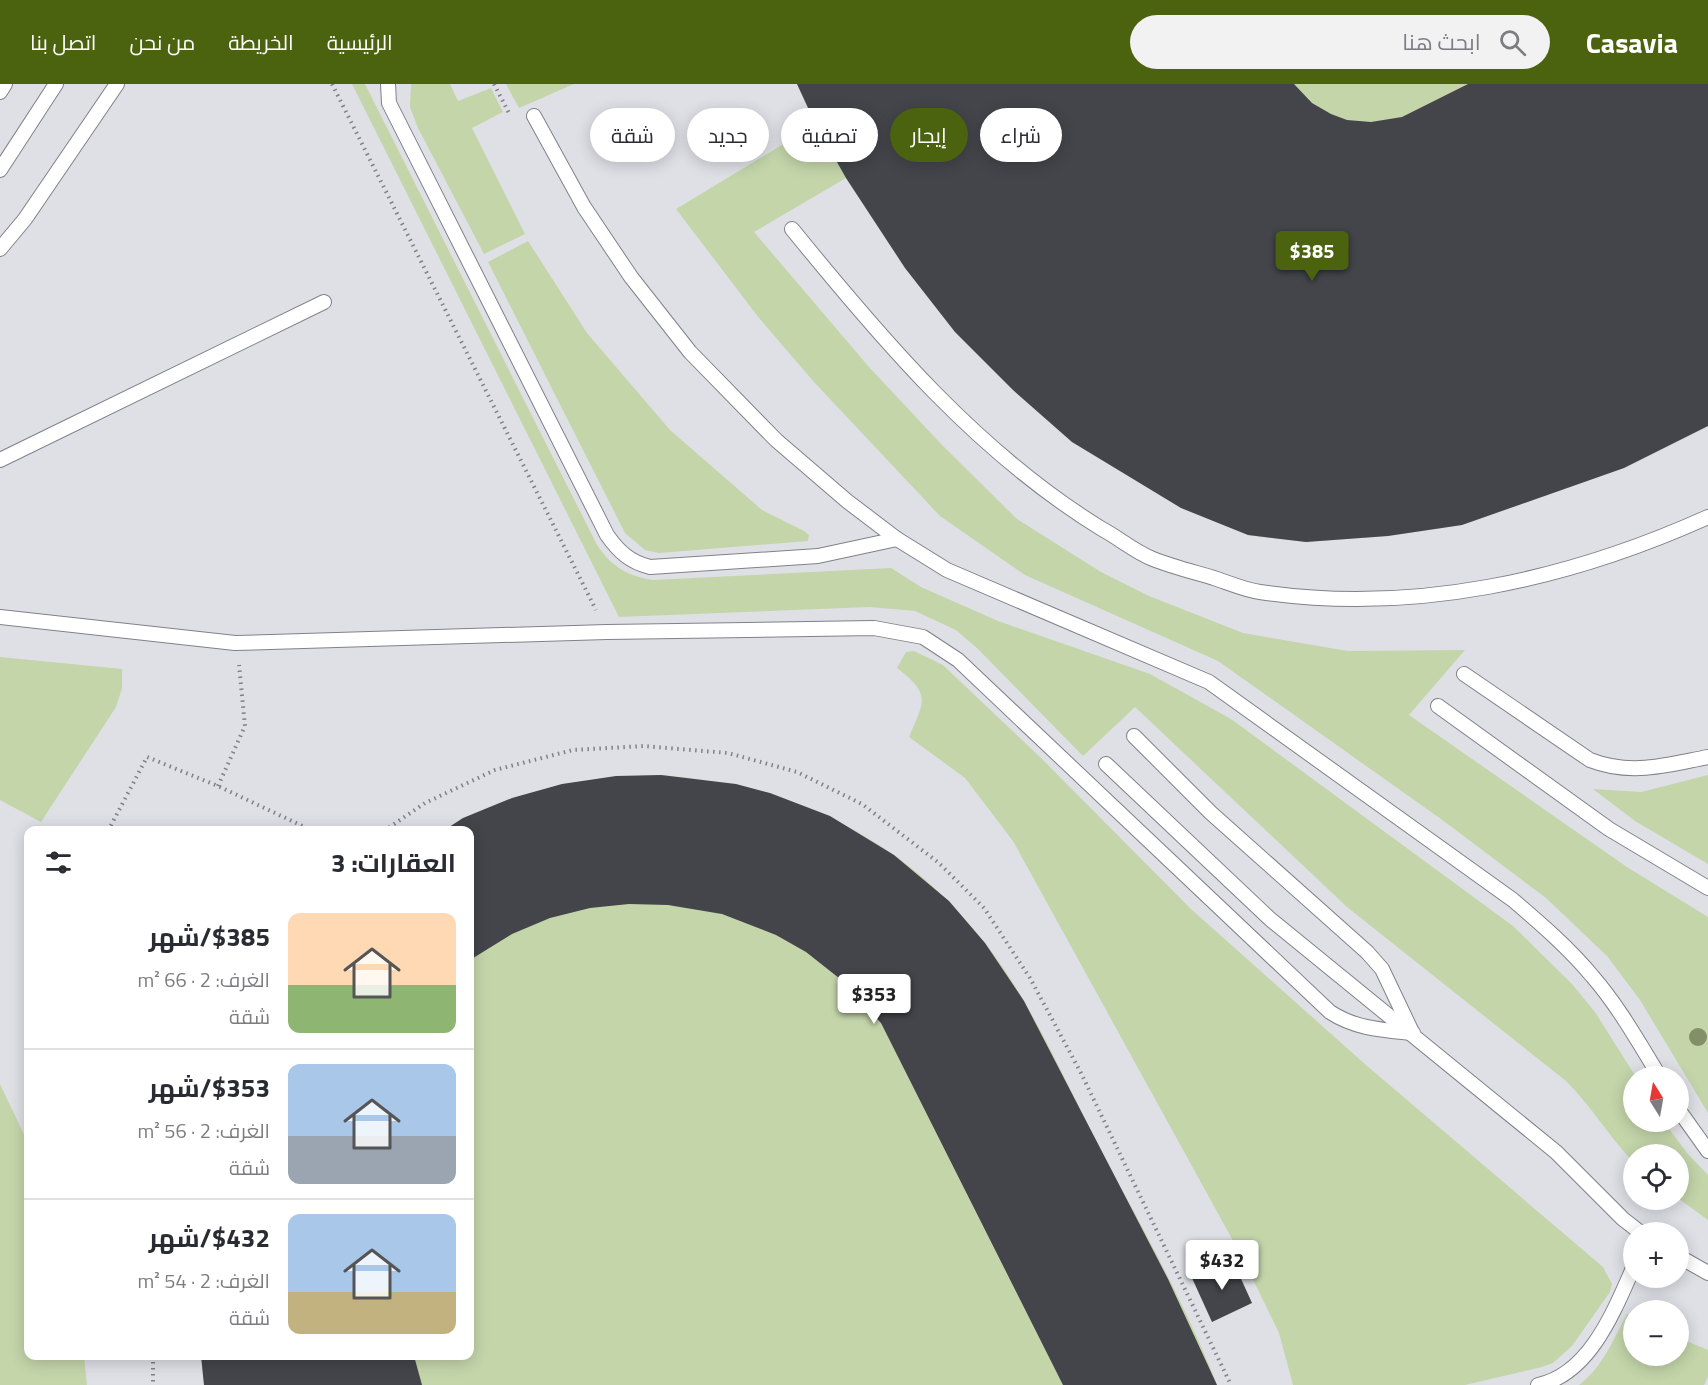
<!DOCTYPE html>
<html lang="ar">
<meta charset="utf-8">
<style>
body{margin:0;font-family:"Titillium Web",Cairo,sans-serif;background:#f2f2f3;color:#2b2b33;direction:rtl;height:100vh;display:flex;flex-direction:column;font-size:22px;white-space:nowrap}
*{box-sizing:border-box;margin:0}
p{font-size:20px;color:#7c7c81}
.icon{flex:none;width:33px;height:33px;fill:none;stroke:currentColor;stroke-width:2;stroke-linecap:round;stroke-linejoin:round}
.map{position:relative;flex:1;overflow:hidden;direction:ltr}
.panel{position:absolute;left:24px;top:742px;width:450px;height:534px;display:flex;flex-direction:column;background:#fff;border-radius:12px;box-shadow:0 3px 15px #0003;direction:rtl}
.panel>*{flex:none}
.guide{position:absolute;left:492px;top:24px;width:570px;height:54px;direction:rtl;display:flex;gap:12px}
.needle{width:39px;rotate:349deg}
.buttons{position:absolute;left:1623px;top:982px;display:grid;gap:12px}
.buttons a{display:grid;place-items:center;width:66px;height:66px;border-radius:50%;background:#fff;box-shadow:0 3px 15px #0003;font-size:30px}
.price{position:absolute;translate:-50% -51px;padding:0 14px;border-radius:6px;background:#fff;color:#222;font-size:20px;line-height:39px;filter:drop-shadow(0 2px 3px #0008)}
.price::after{content:'';position:absolute;left:50%;top:36px;width:18px;height:14px;margin-left:-9px;background:inherit;clip-path:polygon(0 0,100% 0,50% 100%)}
.price.selected{background:#4b620f;color:#fff}
ul{padding:0;list-style:none}
li{display:flex;align-items:center;gap:18px;height:150px;padding:0 18px}
li+li{border-top:2px solid #e1e1e2}
li span{display:grid;place-items:center;flex:none;width:168px;height:120px;border-radius:12px;color:#555}
li>.icon{margin-inline-start:auto}
span .icon{width:72px;height:72px;fill:#fffc;stroke-width:1}
li b{font-size:26px}
h2{display:flex;justify-content:space-between;align-items:center;height:72px;padding:0 18px;font-size:26px}
.pill{padding:0 21px;border-radius:27px;background:#fff;box-shadow:0 3px 15px #0003;font-size:21px;line-height:54px}
.pill.selected{background:#4b620f;color:#fff}
header{display:flex;align-items:center;gap:36px;box-sizing:border-box;height:84px;padding:0 30px;background:#4b620f;color:#fff}
header strong{font-size:28px}
nav{display:flex;gap:33px;margin-inline-start:auto;font-size:21px}
.search{width:420px;height:54px;background:#f2f2f3;display:flex;align-items:center;gap:15px;box-sizing:border-box;padding:0 21px;border-radius:33px;color:#7c7c81;font-size:22px}
.map>svg:first-child{display:block}
</style>
<header>
<strong>Casavia</strong>
<div class="search"><svg class="icon" aria-label="search" viewBox="0 0 24 24"><circle cx="10" cy="10" r="6"/><path d="M15 15l6 6"/></svg>ابحث هنا</div>
<nav><a>الرئيسية</a><a>الخريطة</a><a>من نحن</a><a>اتصل بنا</a></nav>
</header>
<div class="map">
<svg width="1708" height="1301" viewBox="0 0 1708 1301">
<rect width="100%" height="100%" fill="#dee0e6"/>
<g fill="#c4d5aa">
<path d="M352 0H365L596 459C610 482 627 492 653 496L891 484 921 503 998 537 1150 590 1231 635 1513 842 1572 900 1595 928 1636 993H1634V1038H1664L1687 1069 1708 1091V1136L1679 1115 1678 1071H1634L1633 1078C1609 1052 1591 1022 1566 997L1347 823 1135 623 1083 672 978 565 956 546 915 527 870 523 619 533Z"/>
<polygon points="411,0 450,0 458,17 491,4 503,28 472,44 525,150 484,170 418,44 410,23"/>
<polygon points="506,0 574,0 519,24"/>
<polygon points="797,0 1708,0 1708,342 1624,384 1462,441 1388,452 1306,458 1248,451 1181,424 1072,358 1013,306 955,248 905,184 846,94 754,148 869,283 942,361 1017,435 1101,488 1149,512 1243,549 1348,567 1465,566 1409,631 1627,783 1708,833 1708,1029 1640,916 1607,872 1546,814 1441,735 1218,577 1025,491 940,432 814,298 759,234 676,125 815,41"/>
<polygon points="528,157 587,249 670,346 762,426 804,447 809,451 808,457 659,469 645,466 625,449 488,178"/>
<path d="M914 567 943 581 1041 674 1191 825 1366 981 1603 1183 1612 1200 1610 1208 1572 1262 1553 1279 1542 1283 1465 1301H1293L1279 1249 1242 1173 1013 757 965 694 909 653C924 617 932 611 897 584L906 568Z"/>
<polygon points="0,573 122,585 122,604 116,623 41,738 0,716"/>
<path d="M661 691C792 701 903 754 985 859 1032 919 1063 993 1098 1061 1140 1140 1185 1218 1217 1301H204L201 1272H470V747H443C509 706 584 693 661 691Z"/>
<polygon points="1708,691 1708,780 1635,737 1593,705 1641,708"/>
<polygon points="0,1000 28,1059 28,1272 84,1272 87,1301 0,1301"/>
<path d="M1627 1230 1633 1233 1634 1272H1678L1679 1254 1708 1266V1293L1704 1301H1579C1603 1283 1613 1256 1627 1230Z"/>
</g>
<g fill="#43454a">
<polygon points="797,0 1294,0 1312,19 1331,30 1347,36 1371,38 1402,33 1468,0 1708,0 1708,342 1624,384 1462,441 1388,452 1306,458 1248,451 1181,424 1072,358 1013,306 955,248 905,184 846,94 816,41"/>
<polygon points="661,691 736,700 770,709 830,732 894,771 949,817 985,859 1024,917 1168,1195 1217,1301 1063,1301 881,939 844,898 806,868 776,851 722,830 668,821 629,820 590,824 550,834 512,850 470,876 470,747 443,747 463,734 512,714 562,700 616,692"/>
<polygon points="1232,1175 1252,1219 1212,1238 1192,1194"/>
<polygon points="201,1272 414,1272 422,1301 204,1301"/>
</g>
<g fill="none" stroke-linecap="round" stroke-linejoin="round">
<g stroke="#7f8287" stroke-width="16">
<g id="service">
<path d="M388 0 389 19 607 451C619 468 630 478 650 483L818 472 897 455"/>
<polyline points="0,8 5,0"/>
<path d="M534 32 584 123 631 193 690 268 776 356 847 417 897 455 947 486 1209 598 1513 816C1541 840 1569 864 1593 893 1619 923 1639 959 1660 993"/>
<polyline points="0,86 56,0"/>
<path d="M792 145C883 257 978 369 1102 445 1119 454 1135 468 1153 475 1173 483 1194 488 1214 494 1229 499 1245 506 1260 508 1413 531 1568 496 1708 433"/>
<polyline points="0,165 25,135 117,0"/>
<polyline points="0,376 324,218"/>
<path d="M0 533 235 559 607 548 874 544 923 553 958 576 1330 928C1356 945 1383 946 1413 949"/>
<path d="M1464 590 1590 676C1631 692 1666 681 1708 673"/>
<polyline points="1438,622 1609,745 1708,804"/>
<polyline points="1134,652 1211,729 1367,868 1382,885 1412,948"/>
<polyline points="1106,680 1270,835 1556,1068 1623,1135 1641,1149"/>
<polyline points="1678,1025 1708,1067"/>
<polyline points="1678,1172 1708,1189"/>
<path d="M1538 1301C1590 1290 1614 1227 1634 1182"/>
</g>
</g>
<g stroke="#7f8185" stroke-width="4" stroke-dasharray="1.5 4.5" stroke-linecap="butt">
<polyline points="332,0 596,526"/>
<polyline points="494,0 510,31"/>
<polyline points="218,702 245,642 239,581"/>
<polyline points="108,747 147,673 218,702 313,747"/>
<polyline points="384,747 425,719 495,686 573,666 644,662 728,669 797,688 862,720 939,779 984,824 1030,894 1081,989 1231,1301"/>
<polyline points="153,1272 153,1301"/>
</g>
<use href="#service" stroke="#fff" stroke-width="14"/>
</g>
<circle fill="#838f68" cx="1698" cy="953" r="9"/>
</svg>
<div class="buttons">
<a><svg class="needle" viewBox="-14 -14 28 28"><path d="M0-13l5 13h-10z" fill="#e53935"/><path d="M0 13l5-13h-10z" fill="#7c7c81"/></svg></a>
<a><svg class="icon" aria-label="locate" viewBox="0 0 24 24"><circle cx="12" cy="12" r="6"/><path d="M12 2v4M12 18v4M2 12h4M18 12h4"/></svg></a>
<a>+</a>
<a>−</a>
</div>
<b class="price selected" style="left:1312px;top:198px">$385</b>
<b class="price" style="left:874px;top:941px">$353</b>
<b class="price" style="left:1222px;top:1207px">$432</b>
<div class="guide">
<a class="pill">شراء</a>
<a class="pill selected">إيجار</a>
<a class="pill">تصفية</a>
<a class="pill">جديد</a>
<a class="pill">شقة</a>
</div>
<section class="panel">
<h2>العقارات: 3<svg class="icon" aria-label="filters" viewBox="0 0 24 24"><path d="M4 7h16M4 17h16"/><circle cx="9" cy="7" r="2"/><circle cx="15" cy="17" r="2"/></svg></h2>
<ul>
<li><span style="background:linear-gradient(#ffd9b3 60%,#8fb573 0)"><svg class="icon" aria-label="home" viewBox="0 0 24 24"><path d="M3 11l9-7 9 7M6 9v11h12V9"/></svg></span><div><b>$385/شهر</b><p>الغرف: 2 · 66 m²</p><p>شقة</p></div></li>
<li><span style="background:linear-gradient(#a9c7e8 60%,#9aa5b1 0)"><svg class="icon" aria-label="home" viewBox="0 0 24 24"><path d="M3 11l9-7 9 7M6 9v11h12V9"/></svg></span><div><b>$353/شهر</b><p>الغرف: 2 · 56 m²</p><p>شقة</p></div></li>
<li><span style="background:linear-gradient(#a9c7e8 65%,#c2b280 0)"><svg class="icon" aria-label="home" viewBox="0 0 24 24"><path d="M3 11l9-7 9 7M6 9v11h12V9"/></svg></span><div><b>$432/شهر</b><p>الغرف: 2 · 54 m²</p><p>شقة</p></div></li>
</ul>
</section>
</div>
